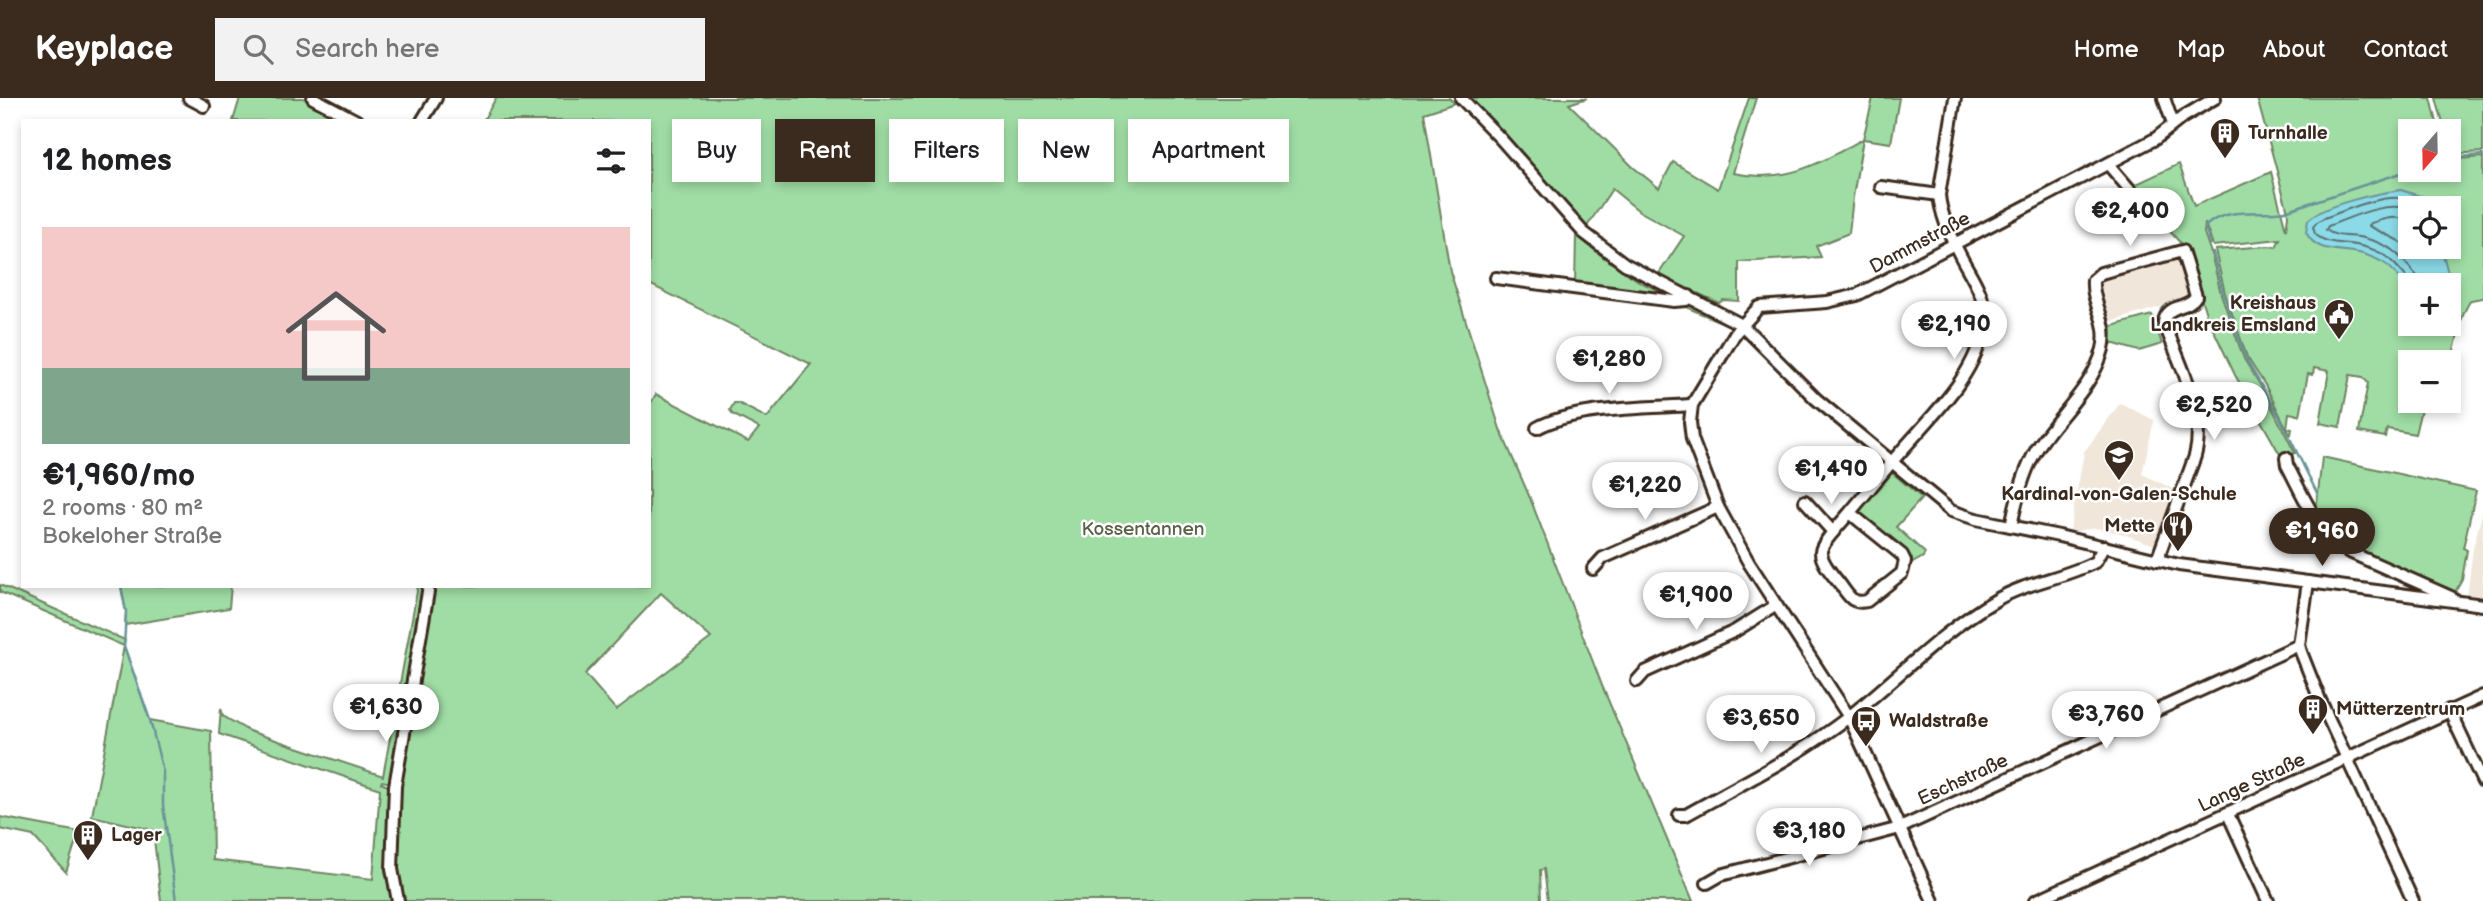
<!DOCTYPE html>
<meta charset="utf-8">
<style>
body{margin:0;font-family:"Balsamiq Sans",sans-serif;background:#f2f2f2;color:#202124;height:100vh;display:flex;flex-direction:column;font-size:26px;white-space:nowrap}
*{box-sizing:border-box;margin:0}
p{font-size:23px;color:#757577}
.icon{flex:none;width:38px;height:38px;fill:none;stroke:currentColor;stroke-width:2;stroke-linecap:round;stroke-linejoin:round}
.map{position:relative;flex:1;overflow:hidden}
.panel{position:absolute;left:21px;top:21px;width:630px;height:469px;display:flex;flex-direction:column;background:#fff;border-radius:0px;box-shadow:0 4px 10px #0003}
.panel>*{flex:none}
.guide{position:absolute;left:672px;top:21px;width:665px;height:63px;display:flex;gap:14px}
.needle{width:46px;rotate:200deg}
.buttons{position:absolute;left:2398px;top:21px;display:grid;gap:14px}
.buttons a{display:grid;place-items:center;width:63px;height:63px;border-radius:0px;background:#fff;box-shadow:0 4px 10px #0003;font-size:35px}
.price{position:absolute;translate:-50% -60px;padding:0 16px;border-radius:24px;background:#fff;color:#222;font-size:23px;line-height:46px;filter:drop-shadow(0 2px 4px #0008)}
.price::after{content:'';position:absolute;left:50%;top:42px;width:21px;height:16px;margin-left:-10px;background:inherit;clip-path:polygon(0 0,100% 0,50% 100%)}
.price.current{background:#3b2a1e;color:#fff}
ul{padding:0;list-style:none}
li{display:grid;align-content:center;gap:14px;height:371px;padding:0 21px}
li span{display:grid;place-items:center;height:217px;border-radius:0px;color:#555}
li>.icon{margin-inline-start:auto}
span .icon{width:126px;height:126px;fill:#fffc;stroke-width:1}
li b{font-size:30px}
h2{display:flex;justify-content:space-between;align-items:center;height:84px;padding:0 21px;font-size:30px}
.chip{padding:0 24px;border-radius:0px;background:#fff;box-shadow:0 4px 10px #0003;font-size:24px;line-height:63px}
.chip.current{background:#3b2a1e;color:#fff}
header{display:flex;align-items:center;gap:42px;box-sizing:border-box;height:98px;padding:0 35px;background:#3b2a1e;color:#fff}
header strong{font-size:33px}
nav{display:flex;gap:38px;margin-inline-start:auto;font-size:24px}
.search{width:490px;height:63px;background:#f2f2f2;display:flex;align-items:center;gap:18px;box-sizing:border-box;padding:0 24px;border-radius:0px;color:#757577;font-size:26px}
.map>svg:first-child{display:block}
</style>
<header>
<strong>Keyplace</strong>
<div class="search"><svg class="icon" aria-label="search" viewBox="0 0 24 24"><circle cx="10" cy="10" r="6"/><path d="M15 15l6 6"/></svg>Search here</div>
<nav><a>Home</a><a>Map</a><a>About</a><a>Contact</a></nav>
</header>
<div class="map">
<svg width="2483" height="803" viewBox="0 0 2483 803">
<rect width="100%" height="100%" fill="#fff"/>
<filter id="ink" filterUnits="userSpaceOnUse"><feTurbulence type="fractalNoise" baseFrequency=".0143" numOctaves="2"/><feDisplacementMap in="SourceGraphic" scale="14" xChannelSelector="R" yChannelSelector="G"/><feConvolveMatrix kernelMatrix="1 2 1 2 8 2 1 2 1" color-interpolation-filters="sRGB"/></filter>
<g filter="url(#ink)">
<g fill="#f0e7da">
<polygon points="2178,158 2192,197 2190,200 2113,223 2109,222 2098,190 2102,181"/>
<polygon points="2120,305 2154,322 2142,376 2177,393 2155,447 2120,435 2094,430 2078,433 2070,432 2084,354"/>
<polygon points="2483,412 2483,501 2467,499 2473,450"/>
</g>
<g fill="#a0dda5" stroke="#6e8462" stroke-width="2" fill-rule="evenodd">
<polygon points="240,0 303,0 333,15 330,23 233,23"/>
<path d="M496 0H1449L1455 5 1424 15 1450 173 1500 331 1530 400 1603 590 1693 803H1548L1544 771 1540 772 1541 803H401L398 795V693L431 488H649V308L656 296 748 344 759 330 732 316 730 312 734 305H738L767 320 811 266 649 186V23H483ZM661 495 711 540 616 612 585 576Z"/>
<path d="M1468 0H1587L1569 6 1633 69 1659 90 1673 64 1718 91 1749 0H1756L1733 75C1785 86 1819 66 1863 41L1873 0H1899L1891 45 1863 41 1853 99 1849 135 1816 148 1821 159 1739 164V203L1723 202 1719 205 1658 177 1684 138 1639 113 1612 91 1586 130Z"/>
<path d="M2257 0H2431L2439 33H2410V72H2448V62L2483 59V200L2471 202C2457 221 2459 247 2448 269V264H2410V303H2423L2415 336 2387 331 2385 339 2359 334 2368 285 2363 279 2350 277 2340 329 2320 325 2329 273 2314 270 2313 277 2308 276 2300 317 2289 315 2287 330 2292 331 2291 336 2289 335 2265 287 2247 259 2225 195 2215 152 2268 148 2276 149 2280 141 2213 148 2205 125 2204 135 2211 155 2221 196 2244 261 2262 290 2295 355 2281 358 2235 277 2206 216 2185 150 2130 89 2179 66 2194 108 2271 74 2286 132 2288 118 2287 110ZM2410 110H2448V149H2410ZM2410 187H2448V226H2410Z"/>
<polygon points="2436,0 2483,0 2483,54 2451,56 2448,33 2445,33"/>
<polygon points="1576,137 1603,159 1640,184 1724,223 1728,227 1674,204 1575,187"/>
<polygon points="2152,217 2162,246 2139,253 2111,245 2112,228"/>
<polygon points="2322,359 2476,393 2463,450 2467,452 2462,482 2454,496 2343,448 2316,414"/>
<polygon points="1890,373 1922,400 1896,429 1925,455 1923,459 1909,467 1856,414"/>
<polygon points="0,487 125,542 124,548 150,622 211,633 213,762 373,781 380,691 219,636 221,610 223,618 249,633 383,678 418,488 427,488 393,685 382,683 381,685 392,690 394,803 161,803 153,732 92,718 124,548 0,494"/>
<polygon points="121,488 231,488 229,510 125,527 126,514"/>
<polygon points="0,719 79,734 66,774 33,738 0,731"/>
</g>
<path fill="#8bdae8" stroke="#6b9497" stroke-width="2" d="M2401 92 2423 99 2435 109 2410 110V149H2441L2448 175 2443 187H2410V194C2401 184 2396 172 2384 165 2375 160 2364 155 2353 154 2335 151 2315 154 2306 134L2308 122C2325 106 2378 95 2401 92Z"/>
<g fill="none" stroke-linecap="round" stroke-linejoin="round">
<g stroke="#5b706f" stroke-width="2">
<path d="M2410 111C2383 103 2353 119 2328 128L2326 132C2336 140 2351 137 2364 140 2402 150 2401 164 2426 187"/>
<path d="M2410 122C2396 117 2384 121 2371 125L2369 128 2399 143 2411 152H2415L2416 149"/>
<path d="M2413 187C2394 165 2388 153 2356 147 2341 144 2327 147 2315 136L2313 129 2317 124 2324 120C2354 110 2398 86 2427 110"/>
</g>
<g stroke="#6b9497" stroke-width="2.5">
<polyline points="2448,60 2483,57"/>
<path d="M2210 146 2205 129C2224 108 2259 117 2285 113L2410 72"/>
<polyline points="2213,155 2223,195 2246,261 2280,320 2318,397"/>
<polyline points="121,488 126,514 124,548 150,622 163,674 163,707 176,803"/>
</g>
<g stroke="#3b2a1e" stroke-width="16">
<g id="minor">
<polyline points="189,0 204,8"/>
<polyline points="313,0 357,23"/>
<polyline points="1461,0 1500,40 1583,134 1625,166 1742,227 1816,301 1951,413 1976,421 2059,438 2179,467 2483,507"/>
<polyline points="2164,0 2173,26"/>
<polyline points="422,23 436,0"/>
<polyline points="2108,66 2149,114"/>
<polyline points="1881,89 1939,97"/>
<polyline points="1496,180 1674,203 1686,202 1689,198"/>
<path d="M1537 330C1575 309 1648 310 1692 307"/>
<path d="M2286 360 2287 367C2303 397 2317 434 2347 453L2451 499"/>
<polyline points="1805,403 1833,434"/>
<path d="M1850 415 1902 457 1905 463 1902 475 1867 503C1853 506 1850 500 1842 489 1836 480 1820 465 1821 453 1822 445 1840 426 1846 419 1863 399 1880 378 1897 358 1930 319 1977 278 1984 226 1988 199 1971 179 1960 157 1950 138 1941 118 1939 97L1955 0"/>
<path d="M2011 428C2016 403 2024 372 2037 351 2058 317 2093 290 2103 251 2110 223 2091 206 2093 182L2101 175 2182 153 2196 198C2188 212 2167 205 2164 224 2179 266 2207 314 2195 358L2157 462"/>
<polyline points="1593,471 1603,460 1718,409"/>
<polyline points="2308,484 2299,547 2301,554 2320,602 2413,803"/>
<polyline points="1637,583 1645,574 1735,533 1775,508"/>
<polyline points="2449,612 2483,684"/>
<polyline points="2228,716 2268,803"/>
<path d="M1679 717H1686C1741 686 1800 657 1850 618 1899 579 1941 534 1996 502 2027 484 2064 480 2095 464L2104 448"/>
<polyline points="1707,785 1721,777 1900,730 2299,547"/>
<polyline points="398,803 392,771 395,688 429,488"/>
<polyline points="1933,803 1849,619 1749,465 1718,409 1692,341 1690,324 1692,307 1736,234 1759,209 1827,204 1857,197 2155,41 2183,19 2215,0"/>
<polyline points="2035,803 2483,598"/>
</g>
</g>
<use href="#minor" stroke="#fff" stroke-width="10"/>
</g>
</g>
<defs>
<g id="building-pin" transform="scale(1.575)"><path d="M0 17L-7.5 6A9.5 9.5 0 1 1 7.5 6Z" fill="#3b2a1e" stroke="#fff"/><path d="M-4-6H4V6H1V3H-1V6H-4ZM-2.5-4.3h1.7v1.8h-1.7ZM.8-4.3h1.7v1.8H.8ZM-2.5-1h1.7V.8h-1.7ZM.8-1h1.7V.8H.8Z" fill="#fff"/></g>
<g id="civic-pin" transform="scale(1.575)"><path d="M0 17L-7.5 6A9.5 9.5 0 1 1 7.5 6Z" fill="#3b2a1e" stroke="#fff"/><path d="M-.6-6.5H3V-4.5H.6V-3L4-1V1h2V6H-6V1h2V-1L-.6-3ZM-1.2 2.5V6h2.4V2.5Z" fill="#fff"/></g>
<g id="school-pin" transform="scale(1.575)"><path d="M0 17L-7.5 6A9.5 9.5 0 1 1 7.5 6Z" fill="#3b2a1e" stroke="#fff"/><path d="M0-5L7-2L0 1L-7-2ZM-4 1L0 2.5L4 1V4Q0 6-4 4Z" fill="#fff"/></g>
<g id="restaurant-pin" transform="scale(1.575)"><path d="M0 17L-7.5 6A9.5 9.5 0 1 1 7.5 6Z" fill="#3b2a1e" stroke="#fff"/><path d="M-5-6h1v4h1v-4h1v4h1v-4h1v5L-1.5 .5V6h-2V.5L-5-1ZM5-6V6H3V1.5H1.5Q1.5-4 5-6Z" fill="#fff"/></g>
<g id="bus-pin" transform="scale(1.575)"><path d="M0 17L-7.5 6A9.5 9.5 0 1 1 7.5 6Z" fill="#3b2a1e" stroke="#fff"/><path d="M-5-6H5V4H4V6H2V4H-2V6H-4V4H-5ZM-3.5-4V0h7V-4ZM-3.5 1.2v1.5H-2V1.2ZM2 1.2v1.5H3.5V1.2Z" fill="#fff"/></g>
</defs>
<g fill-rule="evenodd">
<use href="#building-pin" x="2225" y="35"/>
<use href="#civic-pin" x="2339" y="216"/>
<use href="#school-pin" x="2119" y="357"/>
<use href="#restaurant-pin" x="2178" y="428"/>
<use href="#building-pin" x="2313" y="611"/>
<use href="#bus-pin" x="1866" y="623"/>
<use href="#building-pin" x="88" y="737"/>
</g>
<g text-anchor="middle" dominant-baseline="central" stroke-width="5" stroke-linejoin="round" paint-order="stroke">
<g font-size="19" font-weight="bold" fill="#3b2a1e" stroke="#fff" text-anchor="start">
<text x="2248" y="35">Turnhalle</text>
<text x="2316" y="205" text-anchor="end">Kreishaus<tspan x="2316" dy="22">Landkreis Emsland</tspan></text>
<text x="2119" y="396" text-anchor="middle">Kardinal-von-Galen-Schule</text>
<text x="2155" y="428" text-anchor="end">Mette</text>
<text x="2336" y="611">Mütterzentrum</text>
<text x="1889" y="623">Waldstraße</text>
<text x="111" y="737">Lager</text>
</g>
<g font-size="19" fill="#3b2a1e" stroke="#fff">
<text transform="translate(1920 145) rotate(-28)">Dammstraße</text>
<text transform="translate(1963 682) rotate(-25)">Eschstraße</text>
<text transform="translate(2252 685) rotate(-25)">Lange Straße</text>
</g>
<g font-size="19" fill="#596046" stroke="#fff">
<text x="1143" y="431">Kossentannen</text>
</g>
</g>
</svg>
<div class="buttons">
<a><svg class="needle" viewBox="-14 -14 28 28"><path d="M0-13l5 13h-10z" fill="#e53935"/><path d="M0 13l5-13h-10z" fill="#757577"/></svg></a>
<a><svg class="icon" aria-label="locate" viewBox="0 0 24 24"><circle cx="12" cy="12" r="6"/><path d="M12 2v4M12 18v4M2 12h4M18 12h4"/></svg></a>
<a>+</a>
<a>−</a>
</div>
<b class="price" style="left:2130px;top:150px">€2,400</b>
<b class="price" style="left:1954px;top:263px">€2,190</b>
<b class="price" style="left:1609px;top:298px">€1,280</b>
<b class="price" style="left:2214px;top:344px">€2,520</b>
<b class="price" style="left:1831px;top:408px">€1,490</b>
<b class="price" style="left:1645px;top:424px">€1,220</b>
<b class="price current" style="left:2322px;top:470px">€1,960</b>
<b class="price" style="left:1696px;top:534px">€1,900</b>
<b class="price" style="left:386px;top:646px">€1,630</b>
<b class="price" style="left:2106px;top:653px">€3,760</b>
<b class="price" style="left:1761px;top:657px">€3,650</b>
<b class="price" style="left:1809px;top:770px">€3,180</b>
<div class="guide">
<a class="chip">Buy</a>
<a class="chip current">Rent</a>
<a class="chip">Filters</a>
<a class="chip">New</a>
<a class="chip">Apartment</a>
</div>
<section class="panel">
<h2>12 homes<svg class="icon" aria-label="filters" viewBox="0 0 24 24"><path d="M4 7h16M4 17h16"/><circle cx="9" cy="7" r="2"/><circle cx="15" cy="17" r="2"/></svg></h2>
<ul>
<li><span style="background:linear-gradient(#f6c9c9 65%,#7fa58c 0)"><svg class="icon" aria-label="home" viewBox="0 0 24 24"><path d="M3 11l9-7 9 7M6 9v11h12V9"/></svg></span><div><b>€1,960/mo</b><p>2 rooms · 80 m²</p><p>Bokeloher Straße</p></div></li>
</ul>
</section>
</div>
